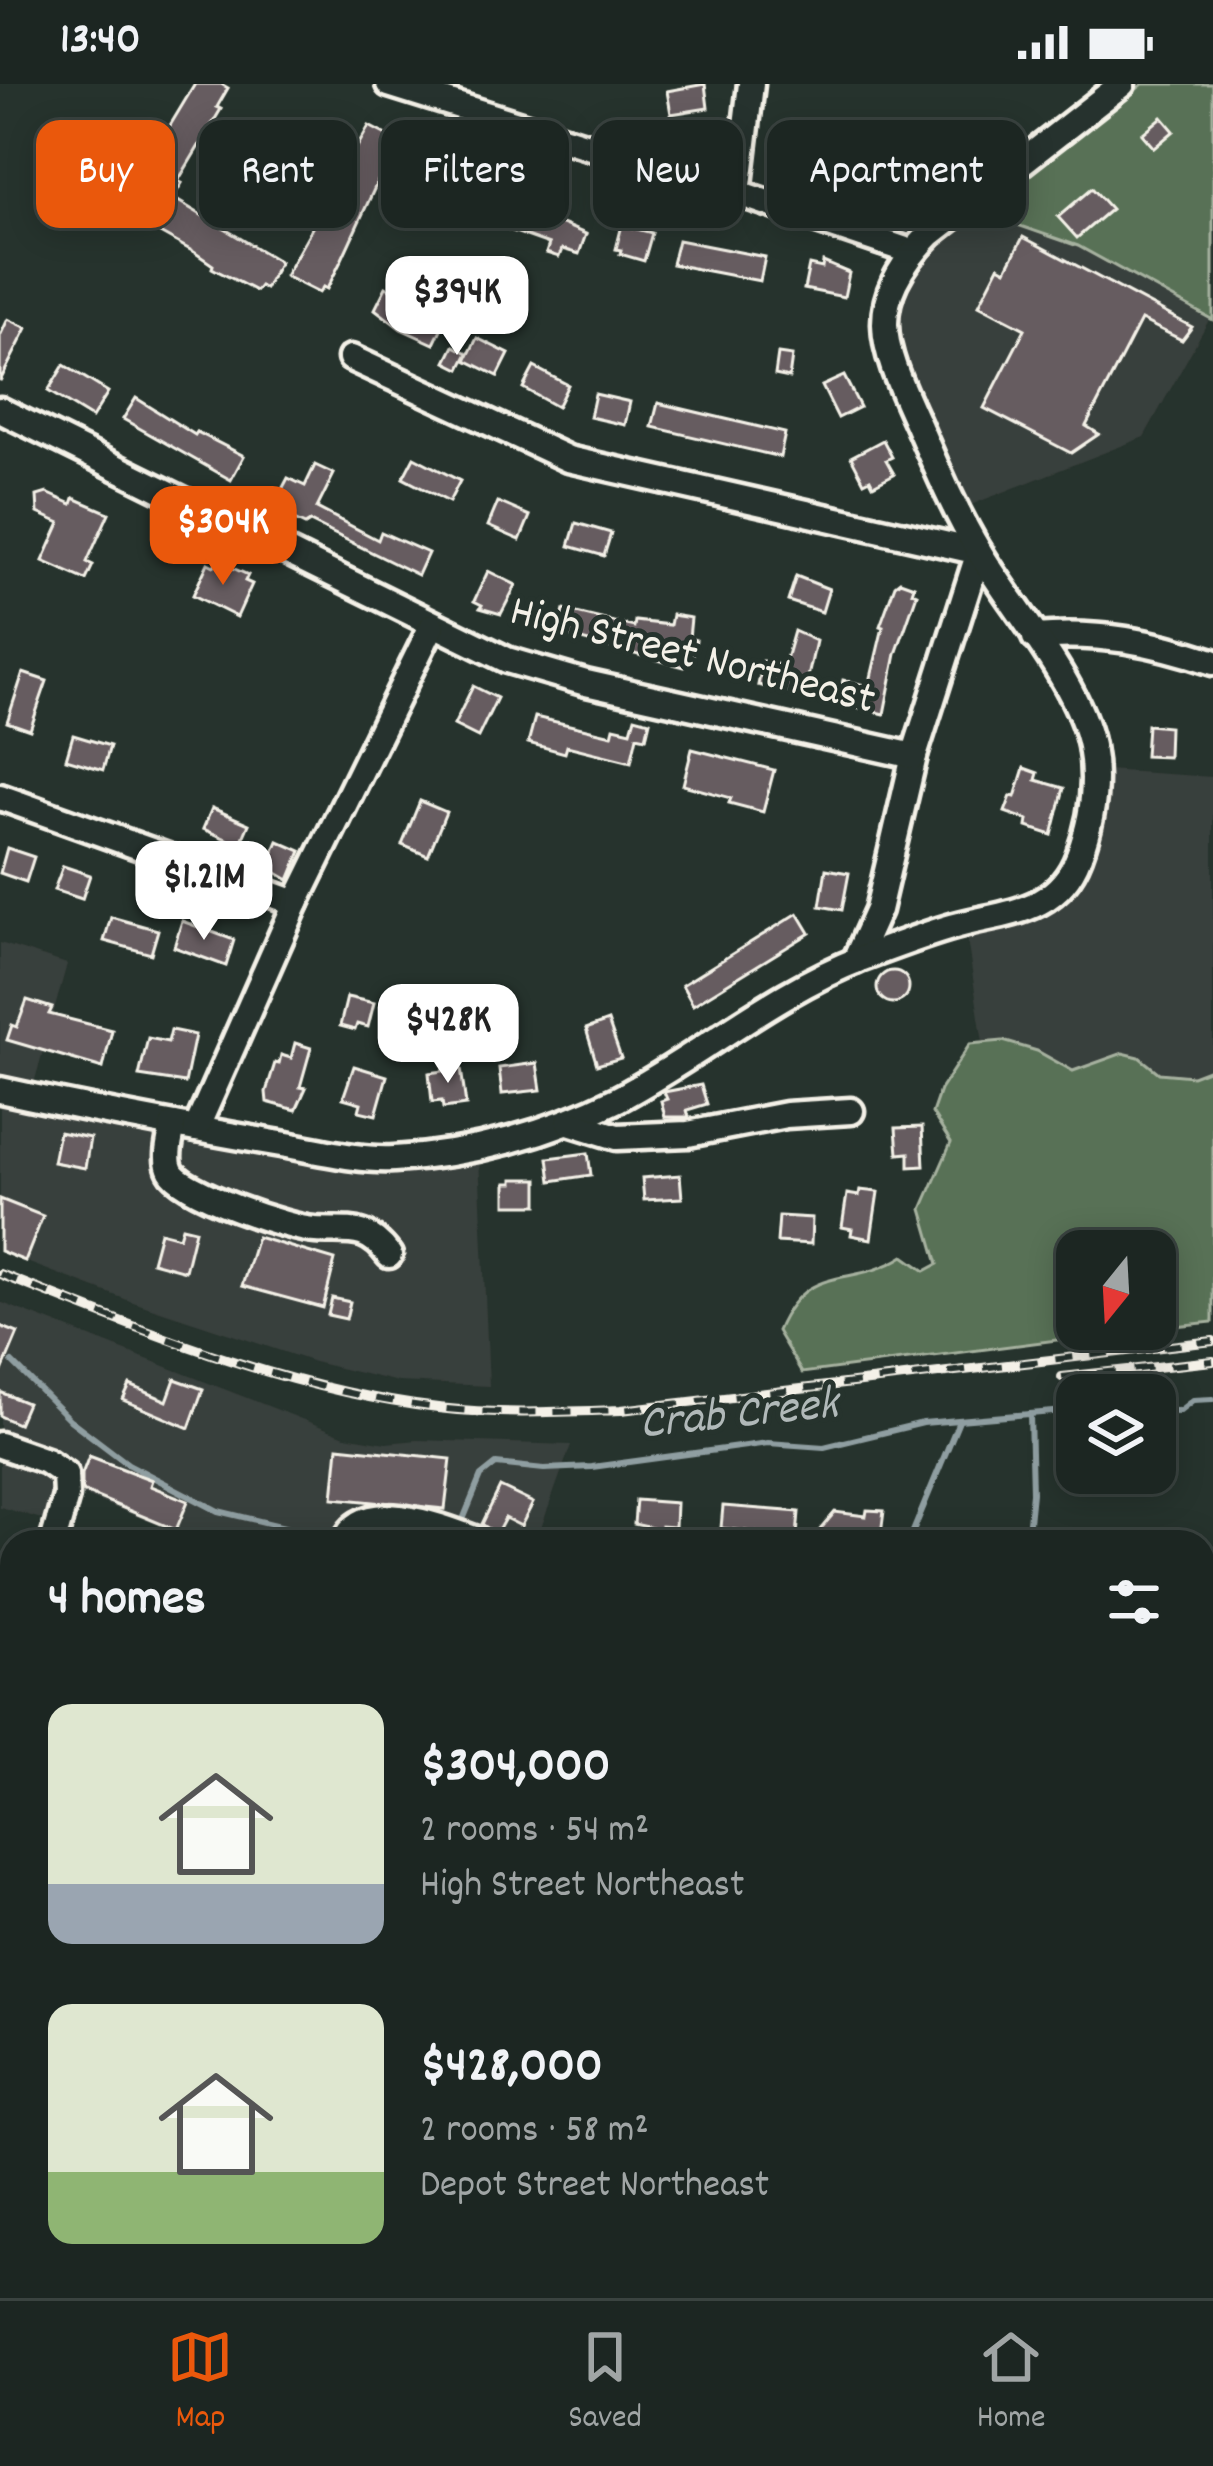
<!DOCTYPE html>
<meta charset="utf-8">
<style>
body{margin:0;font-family:Dekko,sans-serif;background:#252e2a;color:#f1f3f6;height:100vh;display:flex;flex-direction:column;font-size:45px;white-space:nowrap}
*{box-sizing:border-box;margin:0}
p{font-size:39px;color:#a0a5a5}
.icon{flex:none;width:66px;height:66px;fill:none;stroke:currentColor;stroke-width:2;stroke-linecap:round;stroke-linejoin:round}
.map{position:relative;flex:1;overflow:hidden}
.sheet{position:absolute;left:0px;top:1446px;width:1215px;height:768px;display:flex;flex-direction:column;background:#1c2622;border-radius:36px 36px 0 0;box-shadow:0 6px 30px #0003,0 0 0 3px #3a4340}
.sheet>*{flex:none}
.top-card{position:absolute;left:36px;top:36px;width:1143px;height:108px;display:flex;gap:24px}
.needle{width:78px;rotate:198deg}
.controls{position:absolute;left:1056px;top:1146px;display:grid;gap:24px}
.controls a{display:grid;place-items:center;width:120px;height:120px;border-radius:24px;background:#1c2622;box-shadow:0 6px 30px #0003,0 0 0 3px #3a4340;font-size:60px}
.price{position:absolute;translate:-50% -102px;padding:0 27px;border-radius:24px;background:#fff;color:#222;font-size:39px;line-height:78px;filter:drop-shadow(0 3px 6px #0008)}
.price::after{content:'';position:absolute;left:50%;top:72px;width:36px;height:27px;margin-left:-18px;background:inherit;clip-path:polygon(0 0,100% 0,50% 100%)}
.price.on{background:#ea580c;color:#fff}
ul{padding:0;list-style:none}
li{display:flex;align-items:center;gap:36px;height:300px;padding:0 48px}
li span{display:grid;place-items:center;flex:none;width:336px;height:240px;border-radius:24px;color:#555}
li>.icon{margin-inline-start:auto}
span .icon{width:144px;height:144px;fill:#fffc;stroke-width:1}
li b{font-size:51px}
h2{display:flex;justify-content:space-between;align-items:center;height:144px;padding:0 48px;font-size:51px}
.chip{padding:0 42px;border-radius:24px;background:#1c2622;box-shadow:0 6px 30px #0003,0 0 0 3px #3a4340;font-size:42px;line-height:108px}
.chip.on{background:#ea580c;color:#fff}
.status{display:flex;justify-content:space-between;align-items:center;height:84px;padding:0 60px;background:#1c2622;direction:ltr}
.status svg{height:33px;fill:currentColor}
.dock{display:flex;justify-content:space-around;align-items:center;height:168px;border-top:3px solid #3a4340;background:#1c2622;font-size:33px;color:#a0a5a5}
.dock a{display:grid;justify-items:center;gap:6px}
.dock .on{color:#ea580c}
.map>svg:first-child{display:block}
</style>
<div class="status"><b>13:40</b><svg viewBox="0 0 49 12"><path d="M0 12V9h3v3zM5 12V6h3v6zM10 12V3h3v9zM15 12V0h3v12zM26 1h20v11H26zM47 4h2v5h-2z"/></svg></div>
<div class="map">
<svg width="1213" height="2214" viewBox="0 0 1213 2214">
<rect width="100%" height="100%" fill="#26332d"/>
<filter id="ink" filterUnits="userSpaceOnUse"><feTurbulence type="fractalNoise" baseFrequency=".00833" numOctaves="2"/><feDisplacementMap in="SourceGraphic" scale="24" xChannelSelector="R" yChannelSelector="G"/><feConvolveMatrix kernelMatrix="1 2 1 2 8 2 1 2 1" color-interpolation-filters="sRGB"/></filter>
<g filter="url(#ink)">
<g fill="#393f3c">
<polygon points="980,128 1078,162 1210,234 1144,353 968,422 901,279 897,244 901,219 912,194 933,168"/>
<polygon points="1106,686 1213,693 1213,984 1192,992 1159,989 1139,973 1124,969 1073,987 1037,967 1003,957 983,959 967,855 1028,839 1062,821 1075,806 1092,770"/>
<polygon points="0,859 67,880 27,1025 151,1048 479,1073 489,1302 398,1298 314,1278 130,1217 0,1168"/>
<polygon points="0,1218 345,1352 386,1359 418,1356 571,1361 536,1458 202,1458 62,1403 52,1438 0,1423"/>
<polygon points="0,1841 12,1844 12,2080 0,2120"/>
</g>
<g fill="#587156" stroke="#a6b19f" stroke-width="3">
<polygon points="1143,0 1213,0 1213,236 1078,162 980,128"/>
<path d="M1003 957 1037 967 1073 987 1123 969 1139 973 1159 989 1192 992 1213 984V1238L1155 1244V1167H1077V1245H1141L802 1289 777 1247C808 1175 851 1206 904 1172L925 1187 938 1180 922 1125 951 1059 932 1029 940 1006 970 960Z"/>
</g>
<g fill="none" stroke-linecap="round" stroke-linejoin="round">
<g stroke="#8f9ea1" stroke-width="6">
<polyline points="12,1278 70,1336 128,1380 218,1427 339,1456"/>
<polyline points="1155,1326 1179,1327 1193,1316 1213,1315"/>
<polyline points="460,1443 481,1392 496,1380 544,1385 592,1383 768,1359 824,1363 923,1339 1077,1326"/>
<polyline points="912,1450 959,1337"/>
<polyline points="1027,1458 1032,1409 1030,1330"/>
</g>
</g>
<g fill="#665c60" stroke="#f4f1e8" stroke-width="3">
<polygon points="195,0 221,0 228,4 217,23 221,25 178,97 182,99 173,114 280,178 265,205 260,202 256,207 212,184 213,181 194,168 158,148 160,144 154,140 167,118 140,103 144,96 139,93"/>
<polygon points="705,0 708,24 671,30 667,7"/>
<polygon points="1162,33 1174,47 1154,64 1142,50"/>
<polygon points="369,42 392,54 388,61 393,64 342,175 327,205 323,203 319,209 285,192"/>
<polygon points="788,45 830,58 827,67 890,89 887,99 893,101 884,122 831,106 834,97 826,94 828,88 793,77 795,71 781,67"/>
<polygon points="453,103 523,124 586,150 579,170 562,165 559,173 546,169 549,160 445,123"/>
<polygon points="1092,104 1111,125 1077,154 1058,133"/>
<polygon points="622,141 652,149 644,177 620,170 621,166 616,165"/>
<polygon points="1023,153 1192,243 1182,256 1141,236 1086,342 1099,350 1071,369 984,324 1025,245 979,221 999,182 1006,186"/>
<polygon points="678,156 765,173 760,197 672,180"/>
<polygon points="823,178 849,189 844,213 804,205 809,181 822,184"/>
<polygon points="386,203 417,218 414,224 444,239 434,260 401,245 375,225"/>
<polygon points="8,235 27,244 0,297 0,252"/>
<polygon points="477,254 509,270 498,292 466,276"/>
<polygon points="454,262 468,269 460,285 446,278"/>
<polygon points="778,270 792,272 789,294 775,291"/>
<polygon points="64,281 108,308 92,334 48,307"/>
<polygon points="534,283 568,301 557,323 523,304"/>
<polygon points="844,292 860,323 838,334 822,302"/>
<polygon points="595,310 630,318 625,341 590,333"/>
<polygon points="136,314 195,351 197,348 244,372 231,396 123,335"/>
<polygon points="658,319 785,349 780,373 652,343"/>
<polygon points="883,356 892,373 886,376 894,390 873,401 870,395 864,398 851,373"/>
<polygon points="414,373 460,397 449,418 403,394"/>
<polygon points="315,381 334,390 317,424 378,456 381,448 428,469 418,491 310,438 305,441 288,433 293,419 279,411 288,394 305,402"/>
<polygon points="47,409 72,420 74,414 109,429 87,478 93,481 86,496 43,477 60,439 38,429 37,412"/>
<polygon points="498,418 530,432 520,456 488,442"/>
<polygon points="576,439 611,449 604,472 569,462"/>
<polygon points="217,477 248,491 245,497 252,500 237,533 193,511 208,479 214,482"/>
<polygon points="488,487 516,501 501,530 480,524 482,521 474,517"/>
<polygon points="796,492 829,505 822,528 788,517"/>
<polygon points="900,497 914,502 912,508 917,510 896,570 884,630 838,619 843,596 869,602 883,543 880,542 895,501"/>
<polygon points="564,526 634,543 635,537 670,541 672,531 691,534 689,554 696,556 692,575 686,574 684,583 558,550"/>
<polygon points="794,547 816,557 804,611 758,601 763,577 784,582"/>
<polygon points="23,589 47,597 30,646 7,638"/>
<polygon points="473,602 497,614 478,653 454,641"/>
<polygon points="535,633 612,651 614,643 631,647 635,633 650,637 646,654 637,652 631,678 567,662 565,669 528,659"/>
<polygon points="1147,641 1169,643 1168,673 1145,672"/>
<polygon points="73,651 110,662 103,686 66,675"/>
<polygon points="692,665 774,686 763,728 729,719 731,714 683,701"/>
<polygon points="1024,684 1038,689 1036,696 1064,704 1052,751 1027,743 1028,736 1005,728 1011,712 1015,713"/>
<polygon points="420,717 446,728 428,772 402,761"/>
<polygon points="212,724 249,740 240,761 203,745"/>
<polygon points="278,757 301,767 289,796 267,783"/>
<polygon points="7,764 34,773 26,798 0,789"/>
<polygon points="63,782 90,791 82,815 54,806"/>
<polygon points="826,785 849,789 842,826 820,822"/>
<polygon points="798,829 810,849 693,921 682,901"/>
<polygon points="111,833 158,846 151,870 104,857"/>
<polygon points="182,837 234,856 226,882 174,863"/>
<circle cx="893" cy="903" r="16"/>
<polygon points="347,913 374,919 368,943 357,940 355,946 340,942"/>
<polygon points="27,916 52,924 49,930 112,946 103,984 7,956 12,941 17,943"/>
<polygon points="608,937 621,974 597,981 586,945"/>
<polygon points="417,944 437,947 435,961 415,958"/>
<polygon points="171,946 195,951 185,999 139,992 148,954 168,958"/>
<polygon points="295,959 311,964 300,1003 306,1004 296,1026 267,1018 266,1008 275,979 279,980 281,971 291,974"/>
<polygon points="460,977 466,1021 443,1024 442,1017 432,1018 429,989 443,987 442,979"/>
<polygon points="537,979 541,1006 502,1010 499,984"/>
<polygon points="354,982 387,992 376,1031 359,1027 361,1019 343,1014"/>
<polygon points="701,1001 707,1020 687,1026 689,1033 665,1033 661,1017 667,1015 664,1008"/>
<polygon points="922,1043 924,1082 909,1083 909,1069 898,1070 896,1044"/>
<polygon points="59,1048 90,1054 85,1084 53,1078"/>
<polygon points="588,1069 591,1091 551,1097 548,1074"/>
<polygon points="680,1091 682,1114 644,1116 642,1094"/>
<polygon points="513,1095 538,1095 538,1121 506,1121 506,1099 513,1099"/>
<polygon points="860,1106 878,1108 871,1155 851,1151 852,1145 842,1143 847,1110 859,1112"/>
<polygon points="0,1115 43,1132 25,1177 0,1167"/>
<polygon points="779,1132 812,1134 811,1160 777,1158"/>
<polygon points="182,1143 195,1146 185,1187 152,1178 160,1148 179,1153"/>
<polygon points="257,1153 335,1176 323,1224 242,1202"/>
<polygon points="332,1214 350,1218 346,1235 328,1231"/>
<polygon points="0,1242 18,1249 0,1292"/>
<polygon points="175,1295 203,1305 189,1344 123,1316 130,1301 167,1317"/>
<polygon points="0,1308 27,1319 18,1340 0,1332"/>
<polygon points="338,1363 451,1375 445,1425 333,1414"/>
<polygon points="89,1372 152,1396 150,1402 188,1417 176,1446 82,1407 82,1390"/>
<polygon points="500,1403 533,1419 521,1442 505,1434 496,1451 482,1440"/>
<polygon points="636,1416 676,1419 675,1443 661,1442 661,1446 634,1440"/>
<polygon points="723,1422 799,1428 797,1452 762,1454 762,1449 721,1444"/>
<polygon points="867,1426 884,1427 880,1458 829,1458 818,1448 835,1428 866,1432"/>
</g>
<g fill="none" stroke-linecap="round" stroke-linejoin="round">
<g stroke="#f4f1e8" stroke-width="33">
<g id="minor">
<polyline points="389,0 738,109 912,168"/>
<polyline points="738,109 751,0"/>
<polyline points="351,274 568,375 979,468 914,672 878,826 855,877"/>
<polyline points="0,326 507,576 586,599 914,672"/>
<path d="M1035 553C1098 547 1154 558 1213 578"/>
<polyline points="0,713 296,819"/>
<path d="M0 1006C91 1026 183 1043 275 1059 313 1065 356 1077 394 1075 471 1071 550 1049 618 1015 700 972 773 909 860 875 889 864 918 853 948 844 999 828 1056 833 1079 772 1092 737 1098 699 1091 662 1079 599 1013 525 980 469 956 430 937 385 919 343 883 263 861 222 930 150L1122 0"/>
<polyline points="569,1038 617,1053 688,1050 786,1031 851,1027"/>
<path d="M173 1041C171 1055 164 1074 171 1087 182 1109 290 1145 315 1146 349 1148 366 1140 389 1171"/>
<polyline points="196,1045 296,819 432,542"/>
<polyline points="0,1361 46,1377 65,1390 66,1412 53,1458"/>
<path d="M345 1458C363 1409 449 1446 482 1458"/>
<polyline points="0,1524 12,1529"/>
<polyline points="1203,1525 1213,1526"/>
<polyline points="1203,1736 1213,1737"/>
<polyline points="0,1829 12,1833"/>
<polyline points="1203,1945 1213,1946"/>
<polyline points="0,2133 12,2102"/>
<polyline points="424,2214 432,2202"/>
<polyline points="848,2214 849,2202"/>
</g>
</g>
<use href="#minor" stroke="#26332d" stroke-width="24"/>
<g stroke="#f4f1e8" stroke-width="10">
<g id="rail">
<path d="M0 1190C143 1246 284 1306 438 1324 499 1331 560 1328 621 1326L1213 1257"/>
<polyline points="1062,1293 1213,1277"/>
</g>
</g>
<use href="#rail" stroke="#26332d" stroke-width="6" stroke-dasharray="18" stroke-linecap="butt"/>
</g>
</g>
<g text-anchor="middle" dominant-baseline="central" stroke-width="10" stroke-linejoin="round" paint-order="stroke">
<g font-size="45" fill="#f4f1e8" stroke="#26332d">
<text transform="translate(692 574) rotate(14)">High Street Northeast</text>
</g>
<g font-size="48" font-style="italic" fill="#b1b9b9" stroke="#26332d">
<text transform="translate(739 1333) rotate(-6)">Crab Creek</text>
</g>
</g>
</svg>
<div class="controls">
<a><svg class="needle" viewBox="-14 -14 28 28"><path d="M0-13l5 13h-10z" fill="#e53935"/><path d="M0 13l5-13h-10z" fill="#a0a5a5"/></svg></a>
<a><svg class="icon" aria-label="layers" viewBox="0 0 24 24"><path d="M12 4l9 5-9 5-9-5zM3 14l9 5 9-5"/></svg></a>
</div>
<b class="price" style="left:457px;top:274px">$394K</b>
<b class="price on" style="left:223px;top:504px">$304K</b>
<b class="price" style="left:204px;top:859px">$1.21M</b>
<b class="price" style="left:448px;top:1002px">$428K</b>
<div class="top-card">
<a class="chip on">Buy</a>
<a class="chip">Rent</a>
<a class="chip">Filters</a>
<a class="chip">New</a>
<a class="chip">Apartment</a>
</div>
<section class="sheet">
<h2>4 homes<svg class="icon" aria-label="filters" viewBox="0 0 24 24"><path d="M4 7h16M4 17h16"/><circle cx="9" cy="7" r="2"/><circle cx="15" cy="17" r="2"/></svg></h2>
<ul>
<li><span style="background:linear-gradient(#dfe7d0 75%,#9aa5b1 0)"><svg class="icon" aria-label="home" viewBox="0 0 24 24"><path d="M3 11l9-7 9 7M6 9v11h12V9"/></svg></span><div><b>$304,000</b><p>2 rooms · 54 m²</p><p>High Street Northeast</p></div></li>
<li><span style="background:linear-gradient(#dfe7d0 70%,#8fb573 0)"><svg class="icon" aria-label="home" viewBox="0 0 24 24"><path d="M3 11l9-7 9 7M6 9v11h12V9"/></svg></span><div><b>$428,000</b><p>2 rooms · 58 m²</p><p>Depot Street Northeast</p></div></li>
</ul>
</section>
</div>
<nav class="dock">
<a class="on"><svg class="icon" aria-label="map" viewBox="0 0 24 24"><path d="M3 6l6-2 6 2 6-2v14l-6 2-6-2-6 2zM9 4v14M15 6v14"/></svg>Map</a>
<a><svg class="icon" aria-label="saved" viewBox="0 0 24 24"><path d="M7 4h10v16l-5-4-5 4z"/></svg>Saved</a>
<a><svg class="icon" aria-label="home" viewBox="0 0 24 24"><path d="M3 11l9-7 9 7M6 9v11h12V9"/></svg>Home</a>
</nav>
